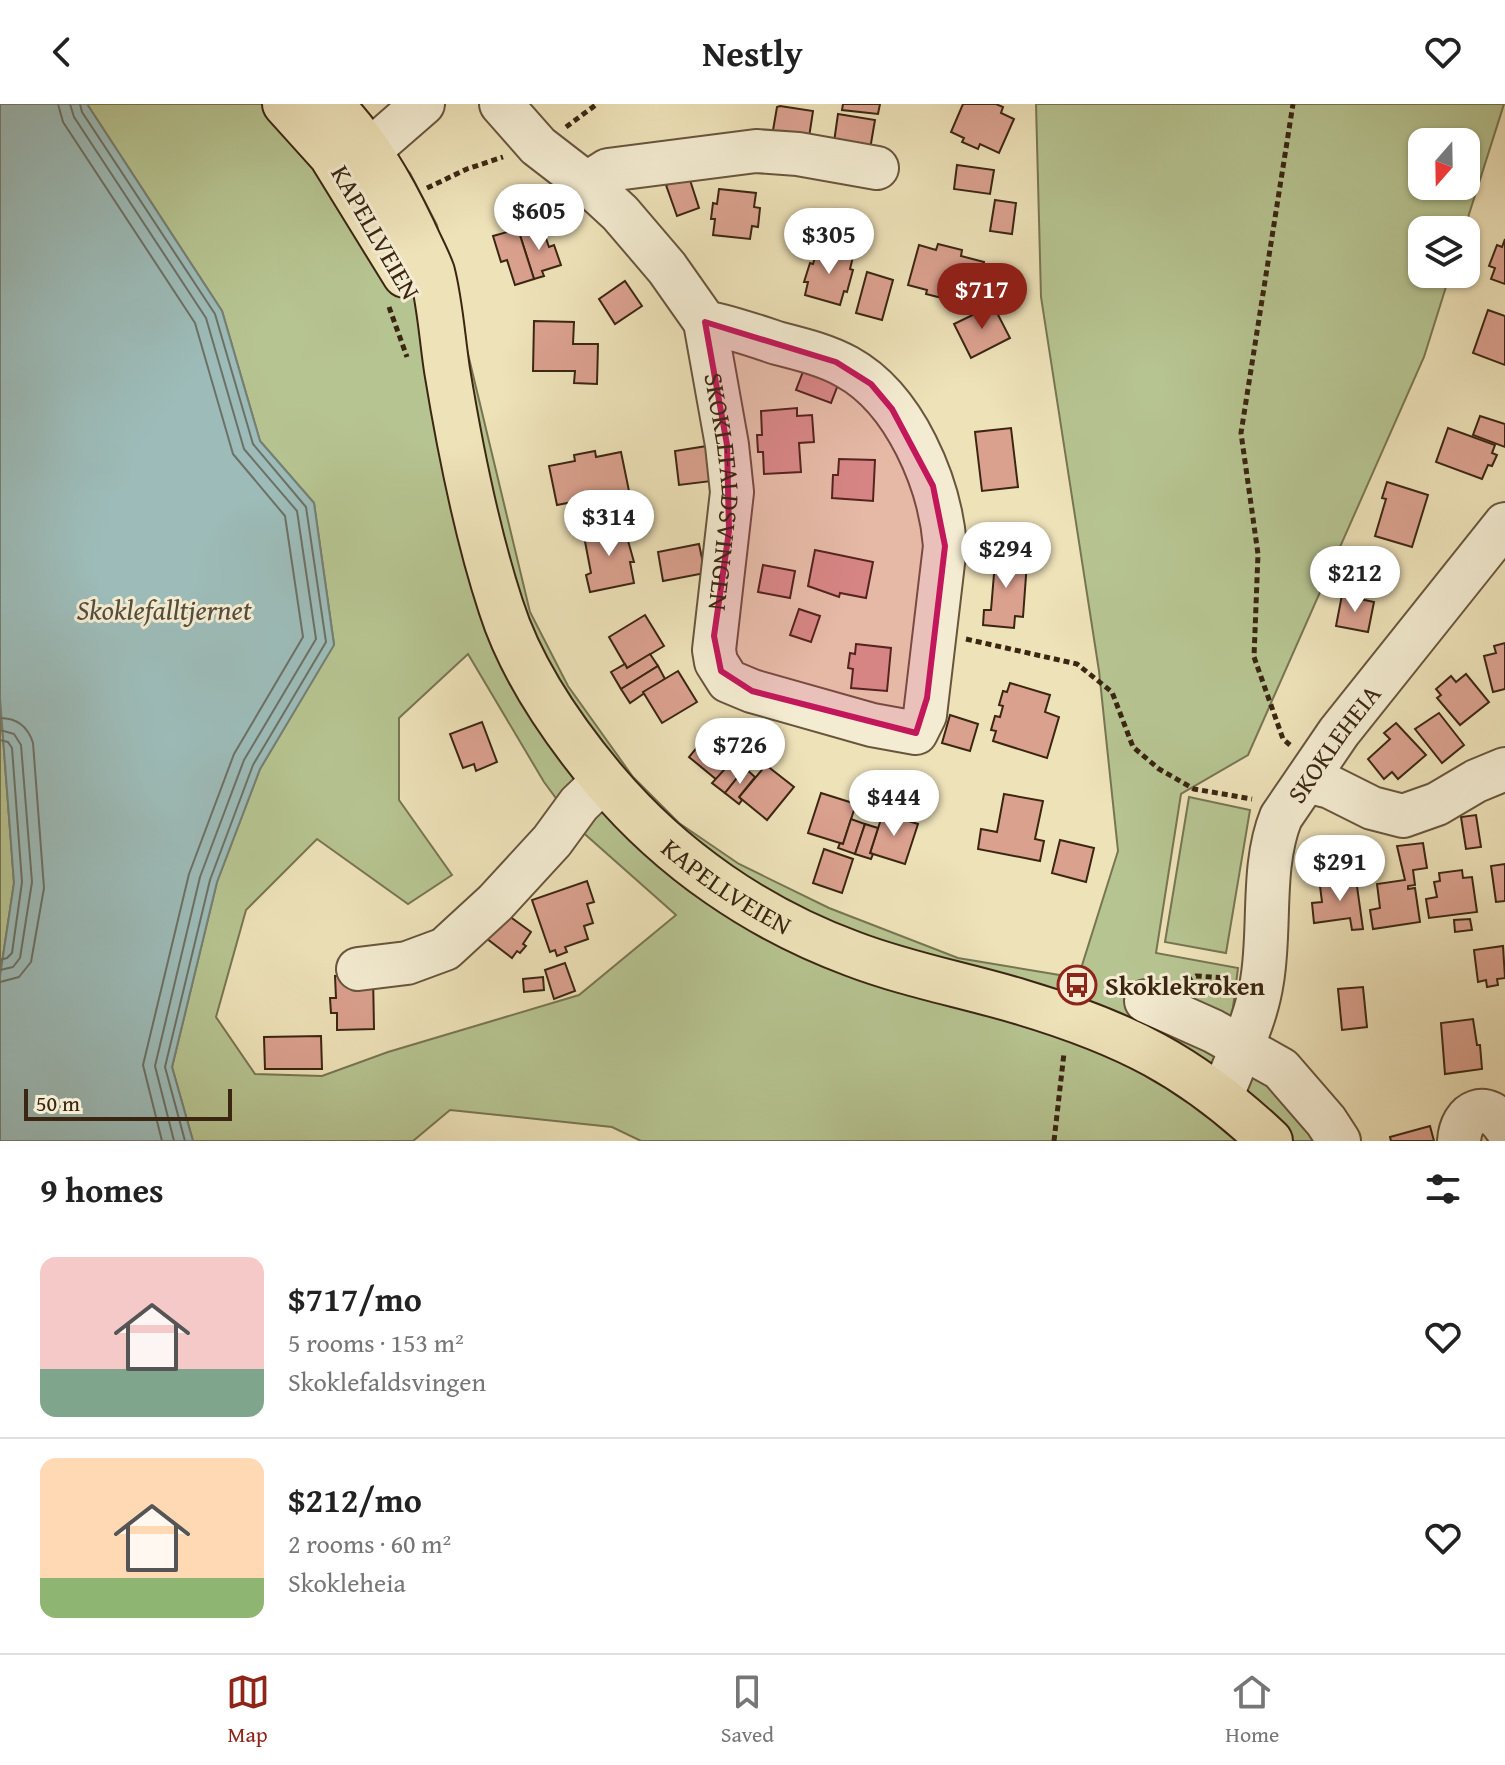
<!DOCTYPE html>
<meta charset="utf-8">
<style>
body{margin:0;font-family:"Gentium Book Plus",serif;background:#f2f2f2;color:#222;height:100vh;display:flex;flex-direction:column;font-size:30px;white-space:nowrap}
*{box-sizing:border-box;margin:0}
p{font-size:26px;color:#767676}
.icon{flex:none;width:44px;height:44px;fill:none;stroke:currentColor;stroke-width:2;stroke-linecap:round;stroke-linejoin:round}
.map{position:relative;height:1037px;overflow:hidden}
.panel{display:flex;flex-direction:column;background:#fff;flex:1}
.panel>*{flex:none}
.needle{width:52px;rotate:200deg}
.controls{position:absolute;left:1408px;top:24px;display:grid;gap:16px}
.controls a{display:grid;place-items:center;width:72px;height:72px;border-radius:16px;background:#fff;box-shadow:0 2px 6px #0004;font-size:40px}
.scale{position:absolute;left:24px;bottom:20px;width:208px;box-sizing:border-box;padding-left:8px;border:4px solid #3b2612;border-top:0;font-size:22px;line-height:28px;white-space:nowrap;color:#3b2612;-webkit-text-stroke:6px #f4ecd2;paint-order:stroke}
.price{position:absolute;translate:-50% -68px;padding:0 18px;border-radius:28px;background:#fff;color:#222;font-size:26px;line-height:52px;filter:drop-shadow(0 2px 4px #0008)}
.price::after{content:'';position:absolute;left:50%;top:48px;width:24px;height:18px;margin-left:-12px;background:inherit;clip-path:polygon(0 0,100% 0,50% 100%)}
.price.active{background:#8f2418;color:#fff}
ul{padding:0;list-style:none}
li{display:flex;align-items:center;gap:24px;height:200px;padding:0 40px}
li+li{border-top:2px solid #e0e0e0}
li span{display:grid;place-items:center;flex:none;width:224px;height:160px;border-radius:16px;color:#555}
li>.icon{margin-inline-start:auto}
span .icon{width:96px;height:96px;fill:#fffc;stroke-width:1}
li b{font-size:34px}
h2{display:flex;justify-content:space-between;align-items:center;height:96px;padding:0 40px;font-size:34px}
header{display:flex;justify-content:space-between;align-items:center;height:104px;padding:0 40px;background:#fff;font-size:36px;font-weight:800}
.dock{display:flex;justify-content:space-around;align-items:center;height:112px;border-top:2px solid #e0e0e0;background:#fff;font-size:22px;color:#767676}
.dock a{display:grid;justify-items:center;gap:4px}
.dock .active{color:#8f2418}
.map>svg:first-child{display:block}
</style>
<header><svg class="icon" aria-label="back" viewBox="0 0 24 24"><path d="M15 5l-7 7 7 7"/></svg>Nestly<svg class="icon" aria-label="heart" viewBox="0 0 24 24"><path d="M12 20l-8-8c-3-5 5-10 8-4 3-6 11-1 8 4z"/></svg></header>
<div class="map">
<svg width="1505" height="1037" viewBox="0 0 1505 1037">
<rect width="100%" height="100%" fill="#eee2b9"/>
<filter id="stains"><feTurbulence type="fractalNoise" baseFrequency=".0025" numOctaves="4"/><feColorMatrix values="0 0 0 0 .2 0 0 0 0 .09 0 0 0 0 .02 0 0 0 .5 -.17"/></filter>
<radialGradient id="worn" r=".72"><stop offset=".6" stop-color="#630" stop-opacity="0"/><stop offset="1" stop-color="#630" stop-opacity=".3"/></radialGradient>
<g fill="#b6c491" stroke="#787552" stroke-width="2" fill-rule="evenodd">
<path d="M87 0H349L410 69 437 121 530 508 568 582 633 673 679 719 739 760 829 804 958 854 1078 874 1118 747 1099 567 1041 193 1036 0H1504L1464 126H1422V170H1450L1424 253 1248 651 1181 690 1156 849 1238 864 1230 927 1341 1037H641L612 1023 450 1006 413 1037H193L172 963 217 778 260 665 334 540 314 399 260 337 222 207ZM1422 38H1466V82H1422ZM468 550 544 678 578 724 676 811 579 891 388 948 322 972 255 970 216 913 246 806 317 735 408 800 452 771 399 696V614Z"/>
<polygon points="0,594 14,779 0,872"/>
<polygon points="1189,693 1250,706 1226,849 1165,838"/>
</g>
<polygon fill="#9dbcb9" stroke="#768076" stroke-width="2" points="0,0 87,0 222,207 260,337 314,399 334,541 260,665 217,778 172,963 193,1037 0,1037 0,872 14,779 0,594"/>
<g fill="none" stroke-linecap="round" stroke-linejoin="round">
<g stroke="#6c7166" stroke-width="2">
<polyline points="58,0 63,18 195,219 233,350 285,412 303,533 234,650 189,770 143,961 162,1037"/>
<polyline points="70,0 74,13 206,214 244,345 297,407 316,535 244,656 200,773 155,962 174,1037"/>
<polyline points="80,0 82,8 215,210 253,340 306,403 326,538 253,661 210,776 165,963 185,1037"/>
<path d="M0 614C17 614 28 623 33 639L44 784 31 858 19 873 0 878"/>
<polyline points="0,626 14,630 21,641 32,778 20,854 13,863 0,866"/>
<polyline points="0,636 8,638 12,644 22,778 12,849 7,854 0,856"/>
</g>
</g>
<g fill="#dba18f" stroke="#3b2612" stroke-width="2">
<polygon points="843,0 880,0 878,10 842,6"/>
<polygon points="963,0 996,0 1003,3 1001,9 1014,15 999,49 980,40 978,45 962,38 964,34 951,28"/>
<polygon points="780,2 813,7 808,40 772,32 777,3"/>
<polygon points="838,10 875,16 869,51 833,45"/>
<polygon points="957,61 994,66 990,90 954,85"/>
<polygon points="689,73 699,104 677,112 666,81"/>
<polygon points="719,85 756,89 754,103 760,104 758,123 752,122 750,135 713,131 715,115 711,115 713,99 717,100"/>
<polygon points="995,96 1016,99 1012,130 990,127"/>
<polygon points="523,123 525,128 542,123 549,143 554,141 561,161 542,167 544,172 534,175 518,125"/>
<polygon points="518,125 534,175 515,181 507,156 501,158 493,132"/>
<polygon points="1505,135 1505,180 1491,175 1495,164 1489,162 1497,141 1502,143"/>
<polygon points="938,140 962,146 961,152 984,158 974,198 951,192 950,196 926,190 927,186 908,181 919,141 936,146"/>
<polygon points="818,143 853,153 850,165 853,166 847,188 844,187 840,201 805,191 808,178 804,178 810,159 813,160"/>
<polygon points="867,168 893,176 882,216 856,209"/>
<polygon points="625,177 642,202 615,220 599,195"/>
<polygon points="993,201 1010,234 971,254 954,220"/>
<polygon points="1488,206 1505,212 1505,261 1473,249"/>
<polygon points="534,217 574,218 573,240 598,240 597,280 574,279 575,267 533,267"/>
<polygon points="804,265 839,278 831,299 796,286"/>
<polygon points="797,304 797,312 812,311 814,338 799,339 801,368 764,370 763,348 758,348 757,331 762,331 761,307"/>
<polygon points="1480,312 1505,320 1505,343 1473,331"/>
<polygon points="1011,324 1018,383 982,387 975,328"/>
<polygon points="1448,324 1495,341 1492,349 1497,351 1492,362 1488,361 1482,375 1436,358"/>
<polygon points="707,342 712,377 679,381 675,347"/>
<polygon points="595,347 596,353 621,348 629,387 557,401 549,362 575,357 574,351"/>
<polygon points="839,355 875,356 873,397 832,394 833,371 838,371"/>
<polygon points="1387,378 1428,391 1412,443 1375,432 1386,395 1382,394"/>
<polygon points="623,419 634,458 630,458 634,479 590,488 586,471 591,469 583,427"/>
<polygon points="699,440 705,469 663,477 658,448"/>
<polygon points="815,446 873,458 866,494 840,489 839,493 808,482"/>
<polygon points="988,447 1019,450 1019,457 1027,458 1023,513 1015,512 1014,524 983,521 984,506 991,506 995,458 987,458"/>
<polygon points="763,461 795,467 790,494 758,488"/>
<polygon points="1342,491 1374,498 1368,528 1336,522"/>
<polygon points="799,505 820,512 811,538 790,531"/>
<polygon points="645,511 664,542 627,564 609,533"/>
<polygon points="1505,539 1505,585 1493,588 1484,552 1496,549 1494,542"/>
<polygon points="856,540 891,544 887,587 851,584 853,565 848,564 850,549 855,550"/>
<polygon points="650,550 658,562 621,585 611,568 625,560 627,564"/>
<polygon points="658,562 665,575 630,599 621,585"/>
<polygon points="678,567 697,598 662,619 643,588"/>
<polygon points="1466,570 1489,598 1460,621 1437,594 1441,591 1436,585 1451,572 1456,578"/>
<polygon points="1010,579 1050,591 1045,608 1059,613 1047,654 993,637 996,627 991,626 995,612 1000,613 1003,602 999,601 1003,587 1007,588"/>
<polygon points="1439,609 1464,641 1442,659 1415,625"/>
<polygon points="950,611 978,620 970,647 942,639"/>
<polygon points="482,618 497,658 476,667 474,660 463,664 450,630"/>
<polygon points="1396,619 1426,651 1398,675 1392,668 1384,675 1368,655 1390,635 1384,629"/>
<polygon points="716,620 744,643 717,676 689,653"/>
<polygon points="734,655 745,664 725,689 712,679"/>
<polygon points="766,661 794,683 767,716 739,693"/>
<polygon points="745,664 755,673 739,693 742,696 739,700 725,689"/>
<polygon points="821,689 856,700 843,740 808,729"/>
<polygon points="1004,690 1043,697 1035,735 1044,737 1040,757 978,745 981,725 997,728"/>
<polygon points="883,709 918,720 905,760 870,749"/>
<polygon points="1476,711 1481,743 1466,745 1461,713"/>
<polygon points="851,715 865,720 855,750 838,744 840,739 843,740"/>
<polygon points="865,720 878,724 870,749 873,750 871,755 855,750"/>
<polygon points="1060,736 1094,744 1086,778 1052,769"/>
<polygon points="1423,739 1427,764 1413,766 1415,781 1408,782 1408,785 1415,784 1420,818 1373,825 1370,806 1380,804 1377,780 1405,776 1397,742"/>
<polygon points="824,745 853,755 842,789 813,779"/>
<polygon points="1505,760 1505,797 1496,798 1491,762"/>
<polygon points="1354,761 1363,825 1352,826 1350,814 1314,819 1312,799 1322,798 1320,782 1350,778 1348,762"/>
<polygon points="1462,766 1463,774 1472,773 1477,808 1429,814 1426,795 1437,793 1434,778 1440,777 1439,769"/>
<polygon points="587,777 594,798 587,800 593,819 584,822 588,835 565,843 567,848 557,852 555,846 550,848 532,796"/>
<polygon points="505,809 531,828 523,840 526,842 520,849 517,847 512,854 486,834"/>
<polygon points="1470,815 1472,826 1455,828 1454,816"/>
<polygon points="1503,842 1505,874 1497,875 1498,881 1487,883 1486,876 1478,878 1474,846"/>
<polygon points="565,859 575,887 554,895 545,866"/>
<polygon points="373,870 374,925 337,926 337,909 331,909 330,894 336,894 335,872"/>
<polygon points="543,873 544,886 524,888 523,875"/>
<polygon points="1363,883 1367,923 1342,926 1338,885"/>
<polygon points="1473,915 1477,941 1480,941 1482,965 1445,970 1441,919"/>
<polygon points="321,932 322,965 265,965 264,933"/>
<polygon points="1430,1022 1434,1037 1391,1037 1390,1033"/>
</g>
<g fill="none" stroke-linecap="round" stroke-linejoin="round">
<g stroke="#68553c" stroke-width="46">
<g id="minor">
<path id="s1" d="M501 0 538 42 595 86 620 109 667 164 705 218 727 341 732 388 714 546 716 558 728 577 752 587 872 621 916 629 925 611 927 594 945 442C940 379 905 295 847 263 826 251 800 245 777 239 753 231 730 223 705 218"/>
<polyline points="332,51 369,47 423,0"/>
<polyline points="586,80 608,66 756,47 798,50 877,64"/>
<polyline points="1306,677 1330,683 1372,704 1403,712 1437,700 1476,677 1505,665"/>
<polyline points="358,865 407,859 445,845 495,799 552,737 579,700 604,676"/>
<polyline points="1146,897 1213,927 1281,965 1326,1017 1339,1037"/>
<path id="s2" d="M1222 992C1236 954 1256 918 1262 877 1271 825 1261 762 1281 713L1339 628 1505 420"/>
<path d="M1459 1037C1461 1006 1487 995 1505 1023"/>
</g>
</g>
<g stroke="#3b2612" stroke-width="48">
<g id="major">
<polyline points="285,0 331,51 405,171"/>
<path id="s3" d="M330 0C366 37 391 80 413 126 419 140 427 154 432 168 440 199 442 233 447 266 460 345 476 427 501 503 521 566 564 628 606 678 672 756 758 815 853 850 908 871 965 881 1021 898 1125 929 1191 962 1270 1037"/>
</g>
</g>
<g stroke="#3b2612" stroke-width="5" stroke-dasharray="6 4" stroke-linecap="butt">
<polyline points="566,23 597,0"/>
<polyline points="427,84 467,65 503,53"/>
<polyline points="389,203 407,253"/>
<polyline points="966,535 1077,560 1112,588 1133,643 1159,665 1194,685 1252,695"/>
<polyline points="1290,641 1283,635 1254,553 1258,450 1241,329 1293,0"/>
<polyline points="1187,877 1196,872 1227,874"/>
<polyline points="1054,1037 1064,949"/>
</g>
<use href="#minor" stroke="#f4ecd2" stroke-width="42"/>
<use href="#major" stroke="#eee2b9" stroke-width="44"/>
</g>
<path fill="#c2185b" fill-opacity="0.2" stroke="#c2185b" stroke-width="6" stroke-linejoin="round" d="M705 218 836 258 871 280 892 305 933 382 945 442 927 594 916 629 752 587 721 567 714 532 729 427 727 341Z"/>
<defs>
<g id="bus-ring" transform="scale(2)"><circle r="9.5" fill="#f4ecd2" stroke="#8f2418" stroke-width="1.5"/><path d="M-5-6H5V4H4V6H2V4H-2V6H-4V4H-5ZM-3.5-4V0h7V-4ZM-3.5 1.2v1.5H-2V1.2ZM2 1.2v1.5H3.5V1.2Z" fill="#8f2418"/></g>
</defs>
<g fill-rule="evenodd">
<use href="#bus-ring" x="1077" y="881"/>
</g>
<g text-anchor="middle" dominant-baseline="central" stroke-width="6" stroke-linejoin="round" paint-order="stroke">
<g font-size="26" fill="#3b2612" stroke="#f4ecd2">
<text transform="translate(376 128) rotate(60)">KAPELLVEIEN</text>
<text stroke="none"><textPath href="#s1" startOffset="472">SKOKLEFALDSVINGEN</textPath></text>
<text stroke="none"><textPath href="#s2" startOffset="378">SKOKLEHEIA</textPath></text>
<text stroke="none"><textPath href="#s3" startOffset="906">KAPELLVEIEN</textPath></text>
</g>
<g font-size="26" font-weight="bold" fill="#3b2612" stroke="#f4ecd2" text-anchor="start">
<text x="1105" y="881">Skoklekroken</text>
</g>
<g font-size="28" font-style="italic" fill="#544c3c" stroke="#f4ecd2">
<text x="164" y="505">Skoklefalltjernet</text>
</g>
</g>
<rect width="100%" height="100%" filter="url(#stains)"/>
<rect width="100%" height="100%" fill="url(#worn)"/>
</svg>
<div class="controls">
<a><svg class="needle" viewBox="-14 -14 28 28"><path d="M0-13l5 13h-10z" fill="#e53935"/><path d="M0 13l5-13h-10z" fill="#767676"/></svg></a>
<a><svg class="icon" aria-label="layers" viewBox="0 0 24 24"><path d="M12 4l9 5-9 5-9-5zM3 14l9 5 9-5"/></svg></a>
</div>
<div class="scale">50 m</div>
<b class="price" style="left:539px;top:148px">$605</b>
<b class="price" style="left:829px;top:172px">$305</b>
<b class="price active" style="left:982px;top:227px">$717</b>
<b class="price" style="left:609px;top:454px">$314</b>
<b class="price" style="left:1006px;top:486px">$294</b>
<b class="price" style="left:1355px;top:510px">$212</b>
<b class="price" style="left:740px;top:682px">$726</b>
<b class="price" style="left:894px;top:734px">$444</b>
<b class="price" style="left:1340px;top:799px">$291</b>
</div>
<section class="panel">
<h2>9 homes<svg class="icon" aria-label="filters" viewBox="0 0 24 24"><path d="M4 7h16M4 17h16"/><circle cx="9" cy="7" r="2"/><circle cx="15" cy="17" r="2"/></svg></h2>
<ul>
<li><span style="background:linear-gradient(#f6c9c9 70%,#7fa58c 0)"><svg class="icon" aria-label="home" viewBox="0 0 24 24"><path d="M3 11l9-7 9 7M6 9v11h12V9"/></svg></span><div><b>$717/mo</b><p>5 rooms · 153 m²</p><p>Skoklefaldsvingen</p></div><svg class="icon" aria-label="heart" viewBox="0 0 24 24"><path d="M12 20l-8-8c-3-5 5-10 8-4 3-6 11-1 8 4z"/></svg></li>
<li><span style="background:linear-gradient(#ffd9b3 75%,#8fb573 0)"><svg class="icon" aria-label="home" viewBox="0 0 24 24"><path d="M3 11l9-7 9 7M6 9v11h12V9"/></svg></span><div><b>$212/mo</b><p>2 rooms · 60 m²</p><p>Skokleheia</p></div><svg class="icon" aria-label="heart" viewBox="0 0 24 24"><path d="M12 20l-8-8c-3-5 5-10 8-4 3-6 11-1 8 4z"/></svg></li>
</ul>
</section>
<nav class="dock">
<a class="active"><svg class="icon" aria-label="map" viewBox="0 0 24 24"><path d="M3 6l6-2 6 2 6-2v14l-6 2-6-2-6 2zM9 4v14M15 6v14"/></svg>Map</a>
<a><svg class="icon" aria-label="saved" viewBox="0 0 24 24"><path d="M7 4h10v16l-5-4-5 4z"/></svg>Saved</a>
<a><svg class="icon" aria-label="home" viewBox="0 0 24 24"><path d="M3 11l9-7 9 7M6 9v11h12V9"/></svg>Home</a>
</nav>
